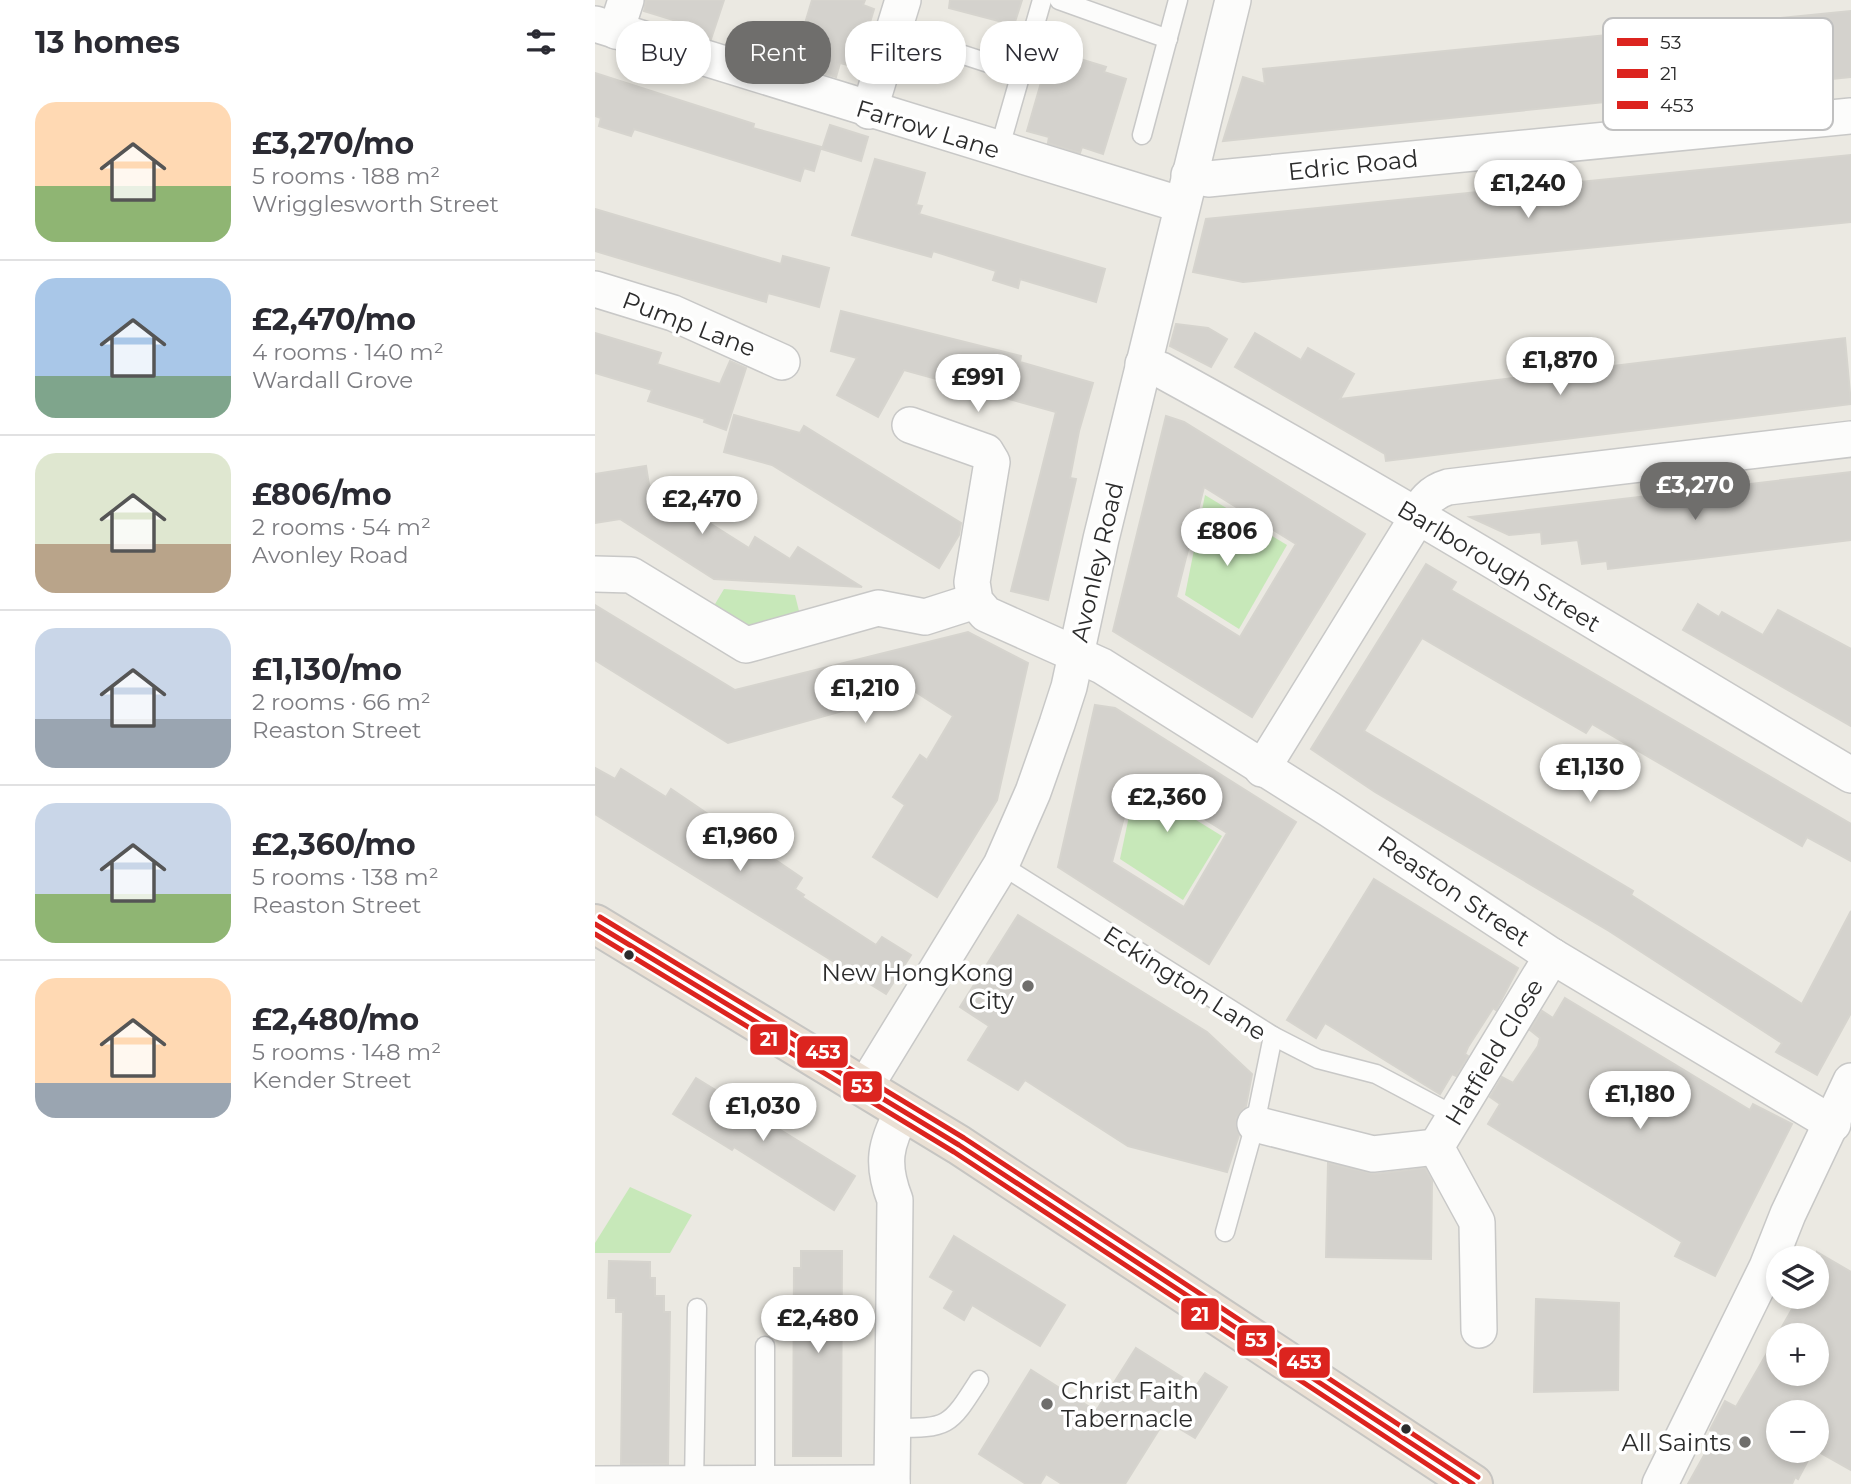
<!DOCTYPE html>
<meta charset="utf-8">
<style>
body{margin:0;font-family:Montserrat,sans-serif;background:#f7f7f7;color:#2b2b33;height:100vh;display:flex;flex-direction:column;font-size:26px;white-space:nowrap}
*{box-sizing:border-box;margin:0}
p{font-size:23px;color:#7c7c81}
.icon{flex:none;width:38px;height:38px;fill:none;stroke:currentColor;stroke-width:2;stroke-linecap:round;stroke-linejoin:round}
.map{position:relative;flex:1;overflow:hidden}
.side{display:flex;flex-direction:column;background:#fff;width:595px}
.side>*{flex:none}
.banner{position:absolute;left:21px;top:21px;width:665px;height:63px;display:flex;gap:14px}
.buttons{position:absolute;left:1171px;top:1246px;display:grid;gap:14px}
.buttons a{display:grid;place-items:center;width:63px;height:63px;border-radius:50%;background:#fff;box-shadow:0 4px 10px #0003;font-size:35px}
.price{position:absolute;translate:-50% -60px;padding:0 16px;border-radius:24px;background:#fff;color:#222;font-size:23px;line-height:46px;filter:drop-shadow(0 2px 4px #0008)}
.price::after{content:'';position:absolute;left:50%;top:42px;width:21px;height:16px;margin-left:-10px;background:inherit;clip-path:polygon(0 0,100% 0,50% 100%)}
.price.current{background:#6f6e6c;color:#fff}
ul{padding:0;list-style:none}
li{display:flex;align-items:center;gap:21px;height:175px;padding:0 35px}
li+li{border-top:2px solid #e1e1e2}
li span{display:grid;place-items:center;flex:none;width:196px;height:140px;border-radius:21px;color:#555}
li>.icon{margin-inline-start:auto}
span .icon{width:84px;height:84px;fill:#fffc;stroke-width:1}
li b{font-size:30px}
h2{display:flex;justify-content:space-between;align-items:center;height:84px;padding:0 35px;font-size:30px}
.chip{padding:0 24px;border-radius:28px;background:#fff;box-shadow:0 4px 10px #0003;font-size:24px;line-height:63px}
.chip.current{background:#6f6e6c;color:#fff}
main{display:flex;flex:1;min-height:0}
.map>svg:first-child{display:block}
</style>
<main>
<section class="side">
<h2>13 homes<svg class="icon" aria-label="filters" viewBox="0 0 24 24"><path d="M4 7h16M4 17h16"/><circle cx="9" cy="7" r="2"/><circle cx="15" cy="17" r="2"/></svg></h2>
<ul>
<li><span style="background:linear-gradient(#ffd9b3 60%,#8fb573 0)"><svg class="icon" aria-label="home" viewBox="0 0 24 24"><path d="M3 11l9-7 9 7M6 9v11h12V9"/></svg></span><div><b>£3,270/mo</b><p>5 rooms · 188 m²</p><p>Wrigglesworth Street</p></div></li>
<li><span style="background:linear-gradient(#a9c7e8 70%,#7fa58c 0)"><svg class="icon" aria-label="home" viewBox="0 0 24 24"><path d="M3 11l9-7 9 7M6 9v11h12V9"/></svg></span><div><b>£2,470/mo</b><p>4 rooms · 140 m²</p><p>Wardall Grove</p></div></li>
<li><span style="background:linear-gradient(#dfe7d0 65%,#b9a48a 0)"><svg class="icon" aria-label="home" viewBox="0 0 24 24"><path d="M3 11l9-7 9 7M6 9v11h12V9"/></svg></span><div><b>£806/mo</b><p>2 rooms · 54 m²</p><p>Avonley Road</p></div></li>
<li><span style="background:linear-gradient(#c9d6e8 65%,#9aa5b1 0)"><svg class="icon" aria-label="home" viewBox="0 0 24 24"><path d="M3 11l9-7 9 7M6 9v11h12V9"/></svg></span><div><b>£1,130/mo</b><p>2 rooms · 66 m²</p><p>Reaston Street</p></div></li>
<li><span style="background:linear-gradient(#c9d6e8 65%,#8fb573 0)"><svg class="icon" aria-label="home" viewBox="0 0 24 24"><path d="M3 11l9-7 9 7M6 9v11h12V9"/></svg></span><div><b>£2,360/mo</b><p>5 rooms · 138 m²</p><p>Reaston Street</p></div></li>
<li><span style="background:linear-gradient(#ffd9b3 75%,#9aa5b1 0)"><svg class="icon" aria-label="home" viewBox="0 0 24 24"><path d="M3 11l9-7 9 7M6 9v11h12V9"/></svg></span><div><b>£2,480/mo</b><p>5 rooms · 148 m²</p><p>Kender Street</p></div></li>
</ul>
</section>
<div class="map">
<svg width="1256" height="1484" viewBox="0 0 1256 1484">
<rect width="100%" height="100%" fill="#ebe9e2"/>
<g fill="#c7e8b9">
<polygon points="610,495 692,545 644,629 590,595"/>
<polygon points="129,589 200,595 205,615 155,628 117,609"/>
<polygon points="541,783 627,836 588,900 525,859"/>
<polygon points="35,1187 97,1215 75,1253 0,1253 0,1243"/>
</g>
<g fill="#d4d2cd" stroke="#d6d4ce" stroke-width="2" fill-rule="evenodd">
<polygon points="51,0 129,0 116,39 85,29 88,23 49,11"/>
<polygon points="217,0 270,0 268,5 279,9 266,52 262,51 257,66 245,63 241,77 204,66 218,22 211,20"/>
<polygon points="355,0 427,0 419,25 354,8"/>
<polygon points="1256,11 1256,77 628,141 648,77 670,84 668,69"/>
<polygon points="454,55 481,63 482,58 511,67 509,72 531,79 508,154 487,147 485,153 453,143 454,137 432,131"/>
<polygon points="0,73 159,124 158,128 226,147 219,171 209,168 205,181 39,129 36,136 4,126 6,118 0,116"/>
<polygon points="235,125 273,137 266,161 227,149"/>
<polygon points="1256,155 1256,222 648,282 598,272 611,219"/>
<polygon points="280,159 330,173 321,205 327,206 324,214 510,269 501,302 425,279 423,288 398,280 401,271 338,251 336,257 257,235"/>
<polygon points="0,209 186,264 188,256 234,268 224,307 173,293 171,302 0,251"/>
<polygon points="246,311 426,356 425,362 498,383 484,431 475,478 481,479 453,600 416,591 461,412 309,370 283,417 242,395 262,358 236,351"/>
<polygon points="581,324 613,328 632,339 616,367 575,346"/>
<polygon points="0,333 66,353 62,364 125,384 135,361 151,368 131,430 109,422 110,419 53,401 57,390 0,373"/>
<polygon points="660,333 706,360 713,348 759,374 745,399 1250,338 1256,404 791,461 790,454 640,367"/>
<polygon points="139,415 205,433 209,426 366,523 364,535 344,568 177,465 129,452"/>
<path d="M571 416 589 422 770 534 657 717 518 631ZM609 487 701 544 645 637 581 597Z"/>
<polygon points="51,466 54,485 154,548 160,537 195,559 203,547 267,587 119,579 25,519 0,523 0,474"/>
<polygon points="1256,472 1256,540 1099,559 1013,569 1012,561 987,564 983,540 947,544 946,532 914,535 875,517"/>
<polygon points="831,564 861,582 856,590 1256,824 1256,861 1212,837 1207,846 997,724 991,733 827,638 769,731 1038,891 1036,895 1207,1004 1256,911 1256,1013 1222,1075 1181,1052 1187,1043 1014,931 780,792 716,749"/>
<polygon points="1103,604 1124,617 1127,612 1168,635 1183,610 1256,649 1256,726 1088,630"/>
<polygon points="0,605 140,690 373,632 433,663 402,800 342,897 278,857 310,805 298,797 325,755 332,760 358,716 319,691 133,743 0,660"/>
<path d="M500 705 520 708 701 822 614 964 463 867ZM540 776 632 833 589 907 517 862Z"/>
<polygon points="0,768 20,779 26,769 71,797 76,789 207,878 200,889 209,895 207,897 281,945 287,937 316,955 291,994 0,814"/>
<polygon points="779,879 923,968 901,1010 898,1008 873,1047 870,1054 873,1056 861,1076 857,1074 845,1094 730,1023 721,1038 692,1020"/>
<polygon points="423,915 612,1032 657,1074 651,1106 641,1118 644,1135 632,1172 533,1146 430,1080 423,1090 373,1060 394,1026 365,1007"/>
<polygon points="970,998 1155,1110 1158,1104 1197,1124 1120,1276 1080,1256 1087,1242 893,1124 905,1104 895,1097 907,1077 918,1083 943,1046 945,1038 935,1030 947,1011 958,1018"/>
<polygon points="101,1078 260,1176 239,1210 139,1147 137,1150 78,1114"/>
<polygon points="733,1163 780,1174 830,1168 837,1181 836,1259 731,1257"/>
<polygon points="359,1236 470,1305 445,1346 377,1305 369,1320 349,1308 359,1291 335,1277"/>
<polygon points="206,1251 247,1251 246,1456 198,1456 199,1268 206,1268"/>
<path d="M1222 1252 1256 1272V1470L1222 1451V1412H1183V1451H1218L1203 1479 1200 1477 1197 1484H1093L1121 1434 1115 1430 1130 1401 1141 1407 1204 1297H1222ZM1183 1335H1222V1374H1183Z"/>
<polygon points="14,1261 55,1262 55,1278 60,1278 60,1296 69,1296 69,1312 75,1312 73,1464 26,1464 28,1312 21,1312 21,1298 13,1298"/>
<polygon points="941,1299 1024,1303 1023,1390 939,1392"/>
<polygon points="541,1348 601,1386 610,1373 632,1387 600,1438 570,1420 530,1484 467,1484 451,1474 445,1484 431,1484 384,1454 436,1370 501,1411"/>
</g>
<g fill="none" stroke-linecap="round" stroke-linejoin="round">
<g stroke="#c8c8c7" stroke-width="21">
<g id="lane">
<polyline points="464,0 573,39"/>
<polyline points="298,32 424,73"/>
<polyline points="547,135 583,0"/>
<polyline points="404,150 447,0"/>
<polyline points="406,865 678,1036 660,1124 630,1232"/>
<polyline points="678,1036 723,1059 781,1074 862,1117"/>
<polyline points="170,1346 170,1483"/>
<path d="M298 1428C354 1428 354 1427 384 1380"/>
<polyline points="99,1484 102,1308"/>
</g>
</g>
<g stroke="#c8c8c7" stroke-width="38">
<g id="street">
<polyline points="0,24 587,205"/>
<polyline points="21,31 31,0"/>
<polyline points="274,111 308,0"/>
<polyline points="594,175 613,179 1256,116"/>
<polyline points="0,289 78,313 187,362"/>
<path d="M548 364 566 370C800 498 1026 639 1256 775"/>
<polyline points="315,425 391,452 397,462 377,582 380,601 391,614 507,666 734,809 957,956 1238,1124"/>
<path d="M820 517C829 502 836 492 853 487L1256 439"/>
<polyline points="0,574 36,575 151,645 283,608 330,617 380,601"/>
<polyline points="667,769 822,518"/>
<polyline points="270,1087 406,865 438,792 462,724 474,687 506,539 638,0"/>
<polyline points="660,1124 778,1154 841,1147"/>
<polyline points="884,1330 882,1222 841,1147 957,956"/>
<polyline points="0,1484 297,1483"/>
<path d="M297 1484 300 1200C286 1164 290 1144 308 1111"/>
<polyline points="1065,1484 1172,1267 1193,1214 1256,1081"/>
</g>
</g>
<g stroke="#c6c5c2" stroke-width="42">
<polyline id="highway" points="0,924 364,1145 878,1484"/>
</g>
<use href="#lane" stroke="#fcfcfb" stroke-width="18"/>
<use href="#street" stroke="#fcfcfb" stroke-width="35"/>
<use href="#highway" stroke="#eae0d4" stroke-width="38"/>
<g stroke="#fff" stroke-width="10">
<polyline id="bus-1" points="0,924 364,1145 878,1484"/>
</g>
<g stroke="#fff" stroke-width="10">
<polyline id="bus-2" points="0,934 359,1152 862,1484"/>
</g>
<g stroke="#fff" stroke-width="10">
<polyline id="bus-3" points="5,917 369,1138 883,1477"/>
</g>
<use href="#bus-1" stroke="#dc241f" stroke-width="5"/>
<use href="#bus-2" stroke="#dc241f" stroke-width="5"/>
<use href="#bus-3" stroke="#dc241f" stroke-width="5"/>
</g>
<g fill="#2c2c2c" stroke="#fff" stroke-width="2.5">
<circle cx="34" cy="955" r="6"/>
<circle cx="811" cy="1429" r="6"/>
</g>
<g fill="#6f6e6c" stroke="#fff" stroke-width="2.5">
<circle cx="433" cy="986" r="7"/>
<circle cx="452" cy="1404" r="7"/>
<circle cx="1150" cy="1442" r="7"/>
</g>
<g text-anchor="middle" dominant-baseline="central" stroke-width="7" stroke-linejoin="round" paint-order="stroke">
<g font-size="24" fill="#2c2c2c" stroke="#fff">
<text transform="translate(333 129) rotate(17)">Farrow Lane</text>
<text transform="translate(758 165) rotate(-6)">Edric Road</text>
<text transform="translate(94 324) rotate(21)">Pump Lane</text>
<text transform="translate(502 562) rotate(-77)">Avonley Road</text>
<text transform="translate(904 566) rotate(31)">Barlborough Street</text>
<text transform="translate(859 891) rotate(34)">Reaston Street</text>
<text transform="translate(590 983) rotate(33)">Eckington Lane</text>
<text transform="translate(899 1052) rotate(-59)">Hatfield Close</text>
</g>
<g font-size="24" fill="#2c2c2c" stroke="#fff" text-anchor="end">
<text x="419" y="972">New HongKong<tspan x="419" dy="28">City</tspan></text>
<text x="466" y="1390" text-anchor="start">Christ Faith<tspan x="466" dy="28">Tabernacle</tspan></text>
<text x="1136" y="1442">All Saints</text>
</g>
</g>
<rect x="1008" y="18" width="230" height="112" rx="10" fill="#fff" stroke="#c0c0c0" stroke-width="2"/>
<rect x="1022" y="38" width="31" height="8" fill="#dc241f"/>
<rect x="1022" y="69" width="31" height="9" fill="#dc241f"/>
<rect x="1022" y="101" width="31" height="8" fill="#dc241f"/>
<g font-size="19" fill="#2c2c2c">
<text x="1065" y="49">53</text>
<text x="1065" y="80">21</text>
<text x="1065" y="112">453</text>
</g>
<g stroke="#fff" stroke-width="2.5">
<rect x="154" y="1023" width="40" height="33" rx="7" fill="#dc241f"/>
<rect x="201" y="1035" width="53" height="34" rx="7" fill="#dc241f"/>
<rect x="247" y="1070" width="41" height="33" rx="7" fill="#dc241f"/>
<rect x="585" y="1297" width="40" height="34" rx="7" fill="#dc241f"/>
<rect x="641" y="1324" width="40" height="33" rx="7" fill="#dc241f"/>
<rect x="683" y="1346" width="53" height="33" rx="7" fill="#dc241f"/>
</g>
<g font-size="19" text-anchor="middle" font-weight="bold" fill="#fff">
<text x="174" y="1046">21</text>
<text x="228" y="1059">453</text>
<text x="267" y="1093">53</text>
<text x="605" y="1321">21</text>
<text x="661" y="1347">53</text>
<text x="709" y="1369">453</text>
</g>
</svg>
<div class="buttons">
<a><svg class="icon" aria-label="layers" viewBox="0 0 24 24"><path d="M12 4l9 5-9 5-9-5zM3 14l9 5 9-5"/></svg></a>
<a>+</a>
<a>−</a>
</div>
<b class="price" style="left:933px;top:220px">£1,240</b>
<b class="price" style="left:965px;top:397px">£1,870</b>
<b class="price" style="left:383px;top:414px">£991</b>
<b class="price current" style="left:1100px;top:522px">£3,270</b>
<b class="price" style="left:107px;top:536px">£2,470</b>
<b class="price" style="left:632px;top:568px">£806</b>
<b class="price" style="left:270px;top:725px">£1,210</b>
<b class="price" style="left:995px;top:804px">£1,130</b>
<b class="price" style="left:572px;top:834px">£2,360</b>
<b class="price" style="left:145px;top:873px">£1,960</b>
<b class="price" style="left:1045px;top:1131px">£1,180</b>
<b class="price" style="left:168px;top:1143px">£1,030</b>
<b class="price" style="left:223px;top:1355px">£2,480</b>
<div class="banner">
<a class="chip">Buy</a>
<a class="chip current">Rent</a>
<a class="chip">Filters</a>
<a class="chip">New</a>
</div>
</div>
</main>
